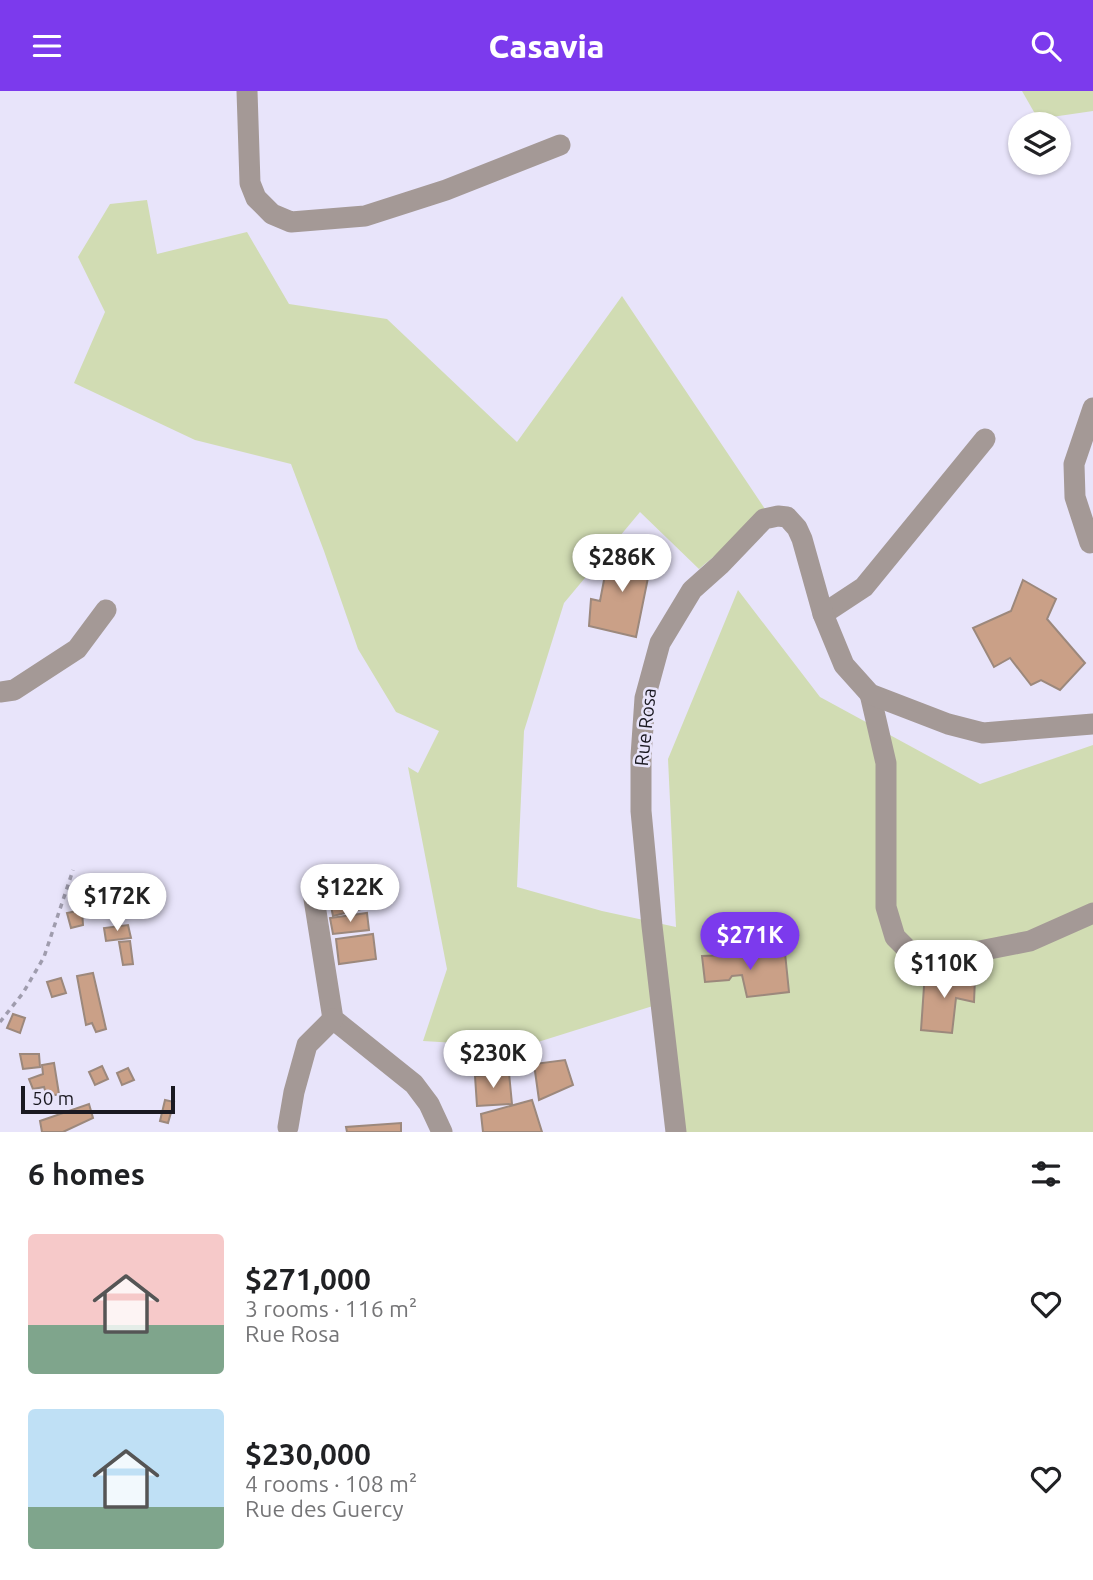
<!DOCTYPE html>
<meta charset="utf-8">
<style>
body{margin:0;font-family:Ubuntu,sans-serif;background:#f6f6f6;color:#202124;height:100vh;display:flex;flex-direction:column;font-size:26px;white-space:nowrap}
*{box-sizing:border-box;margin:0}
p{font-size:23px;color:#757577}
.icon{flex:none;width:38px;height:38px;fill:none;stroke:currentColor;stroke-width:2;stroke-linecap:round;stroke-linejoin:round}
.map{position:relative;height:1041px;overflow:hidden}
.panel{display:flex;flex-direction:column;background:#fff;flex:1}
.panel>*{flex:none}
.tools{position:absolute;left:1008px;top:21px;display:grid;gap:14px}
.tools a{display:grid;place-items:center;width:63px;height:63px;border-radius:50%;background:#fff;box-shadow:0 2px 5px #0004;font-size:35px}
.scale{position:absolute;left:21px;bottom:18px;width:154px;box-sizing:border-box;padding-left:7px;border:4px solid #1a1921;border-top:0;font-size:19px;line-height:24px;white-space:nowrap;color:#1a1921;-webkit-text-stroke:5px #e8e4fa;paint-order:stroke}
.price{position:absolute;translate:-50% -60px;padding:0 16px;border-radius:24px;background:#fff;color:#222;font-size:23px;line-height:46px;filter:drop-shadow(0 2px 4px #0008)}
.price::after{content:'';position:absolute;left:50%;top:42px;width:21px;height:16px;margin-left:-10px;background:inherit;clip-path:polygon(0 0,100% 0,50% 100%)}
.price.current{background:#7c3aed;color:#fff}
ul{padding:0;list-style:none}
li{display:flex;align-items:center;gap:21px;height:175px;padding:0 28px}
li span{display:grid;place-items:center;flex:none;width:196px;height:140px;border-radius:7px;color:#555}
li>.icon{margin-inline-start:auto}
span .icon{width:84px;height:84px;fill:#fffc;stroke-width:1}
li b{font-size:30px}
h2{display:flex;justify-content:space-between;align-items:center;height:84px;padding:0 28px;font-size:30px}
header{display:flex;justify-content:space-between;align-items:center;height:91px;padding:0 28px;background:#7c3aed;color:#fff;font-size:32px;font-weight:800}
.map>svg:first-child{display:block}
</style>
<header><svg class="icon" aria-label="menu" viewBox="0 0 24 24"><path d="M4 6h16M4 12h16M4 18h16"/></svg>Casavia<svg class="icon" aria-label="search" viewBox="0 0 24 24"><circle cx="10" cy="10" r="6"/><path d="M15 15l6 6"/></svg></header>
<div class="map">
<svg width="1093" height="1041" viewBox="0 0 1093 1041">
<rect width="100%" height="100%" fill="#e8e4fa"/>
<g fill="#d1dcb3">
<polygon points="1022,0 1093,0 1093,20 1038,28"/>
<polygon points="147,109 157,163 247,141 289,213 387,228 517,351 622,205 767,421 699,478 640,421 564,512 524,640 517,796 602,820 676,836 668,668 738,499 820,606 980,693 1093,654 1093,1041 669,1041 656,914 522,956 423,950 447,878 408,676 418,682 439,640 396,621 358,558 324,460 291,373 195,349 74,292 105,221 78,166 110,113"/>
</g>
<g fill="#caa087" stroke="#9c887c" stroke-width="2">
<polygon points="610,458 652,467 636,546 589,535 591,508 600,510"/>
<polygon points="1023,489 1056,508 1047,528 1085,572 1060,599 1041,589 1031,594 1010,567 994,576 973,537 1011,520"/>
<polygon points="364,792 369,816 333,825 330,810 334,808 334,799"/>
<polygon points="82,819 83,834 71,837 67,822"/>
<polygon points="367,822 369,839 333,843 330,827"/>
<polygon points="128,834 131,847 106,850 104,837"/>
<polygon points="373,843 376,868 339,873 336,848"/>
<polygon points="130,850 133,873 123,874 119,851"/>
<polygon points="785,862 789,901 747,906 742,884 732,885 729,889 705,891 702,865"/>
<polygon points="925,881 975,887 974,911 956,907 952,942 921,939"/>
<polygon points="93,882 106,938 96,941 92,932 86,934 77,885"/>
<polygon points="61,887 66,902 52,906 47,891"/>
<polygon points="13,923 25,927 20,942 7,937"/>
<polygon points="20,963 39,963 40,976 23,978"/>
<polygon points="565,969 573,994 539,1009 534,973"/>
<polygon points="54,972 59,1003 47,1006 44,996 33,998 29,988 43,983 42,974"/>
<polygon points="102,975 108,988 95,994 89,981"/>
<polygon points="128,977 134,989 122,994 117,982"/>
<polygon points="509,982 512,1013 477,1015 475,985"/>
<polygon points="165,1009 174,1011 168,1032 160,1030"/>
<polygon points="532,1009 542,1041 483,1041 481,1023"/>
<polygon points="89,1013 93,1027 63,1041 42,1041 40,1030"/>
<polygon points="401,1032 401,1041 347,1041 346,1036"/>
</g>
<g fill="none" stroke-linecap="round" stroke-linejoin="round">
<polyline stroke="#9f9cad" stroke-width="3.5" stroke-dasharray="5 5" stroke-linecap="butt" points="0,931 23,902 44,866 73,779"/>
<g stroke="#a49996" stroke-width="21">
<polyline points="247,0 250,92 256,107 272,123 291,131 365,125 446,99 560,54"/>
<polyline points="1090,452 1075,406 1074,373 1093,317"/>
<polyline points="823,523 864,496 985,348"/>
<polyline points="0,601 14,599 77,558 106,519"/>
<polyline points="870,603 886,672 886,816 895,846 911,862 949,866 1030,850 1093,822"/>
<polyline points="314,808 333,928 414,993 429,1013 442,1041"/>
<polyline points="288,1036 294,1001 307,954 333,928"/>
<polyline points="676,1041 652,835 641,720 641,665 645,607 660,552 692,499 720,474 764,428 778,425 787,426 797,437 802,448 823,523 844,574 870,603 948,633 983,642 1093,633"/>
</g>
</g>
<g text-anchor="middle" dominant-baseline="central" stroke-width="5" stroke-linejoin="round" paint-order="stroke">
<g font-size="19" fill="#1a1921" stroke="#e8e4fa">
<text transform="translate(645 636) rotate(-84)">Rue Rosa</text>
</g>
</g>
</svg>
<div class="tools">
<a><svg class="icon" aria-label="layers" viewBox="0 0 24 24"><path d="M12 4l9 5-9 5-9-5zM3 14l9 5 9-5"/></svg></a>
</div>
<div class="scale">50 m</div>
<b class="price" style="left:622px;top:503px">$286K</b>
<b class="price" style="left:350px;top:833px">$122K</b>
<b class="price" style="left:117px;top:842px">$172K</b>
<b class="price current" style="left:750px;top:881px">$271K</b>
<b class="price" style="left:944px;top:909px">$110K</b>
<b class="price" style="left:493px;top:999px">$230K</b>
</div>
<section class="panel">
<h2>6 homes<svg class="icon" aria-label="filters" viewBox="0 0 24 24"><path d="M4 7h16M4 17h16"/><circle cx="9" cy="7" r="2"/><circle cx="15" cy="17" r="2"/></svg></h2>
<ul>
<li><span style="background:linear-gradient(#f6c9c9 65%,#7fa58c 0)"><svg class="icon" aria-label="home" viewBox="0 0 24 24"><path d="M3 11l9-7 9 7M6 9v11h12V9"/></svg></span><div><b>$271,000</b><p>3 rooms · 116 m²</p><p>Rue Rosa</p></div><svg class="icon" aria-label="heart" viewBox="0 0 24 24"><path d="M12 20l-8-8c-3-5 5-10 8-4 3-6 11-1 8 4z"/></svg></li>
<li><span style="background:linear-gradient(#bfe0f5 70%,#7fa58c 0)"><svg class="icon" aria-label="home" viewBox="0 0 24 24"><path d="M3 11l9-7 9 7M6 9v11h12V9"/></svg></span><div><b>$230,000</b><p>4 rooms · 108 m²</p><p>Rue des Guercy</p></div><svg class="icon" aria-label="heart" viewBox="0 0 24 24"><path d="M12 20l-8-8c-3-5 5-10 8-4 3-6 11-1 8 4z"/></svg></li>
</ul>
</section>
